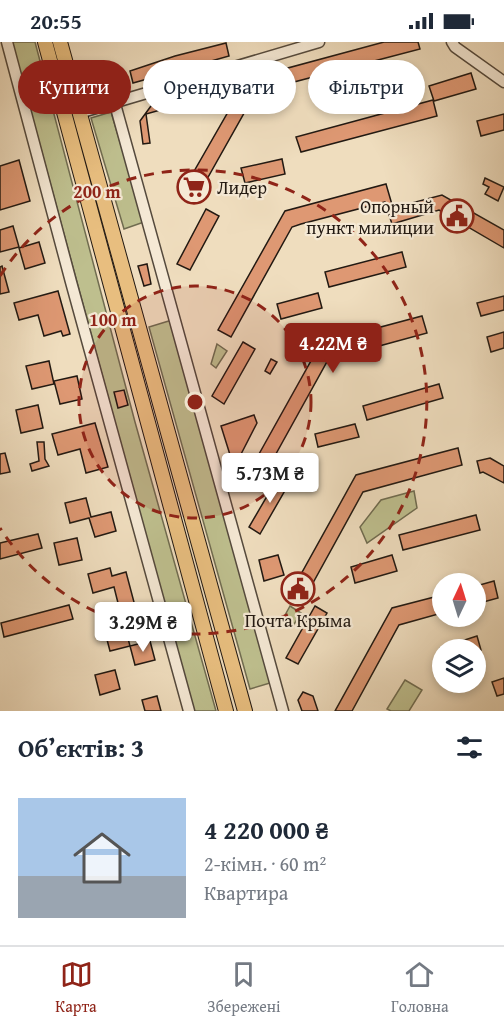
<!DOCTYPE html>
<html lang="uk">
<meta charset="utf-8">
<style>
body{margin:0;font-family:"Gentium Book Plus",serif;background:#f2f2f3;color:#1f2937;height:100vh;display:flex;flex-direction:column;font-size:22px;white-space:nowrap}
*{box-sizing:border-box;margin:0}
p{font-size:20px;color:#747a83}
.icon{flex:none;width:33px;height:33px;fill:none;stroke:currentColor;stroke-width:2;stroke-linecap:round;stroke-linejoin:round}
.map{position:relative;height:669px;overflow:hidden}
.drawer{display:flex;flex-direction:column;background:#fff;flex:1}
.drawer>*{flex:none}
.top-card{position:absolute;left:18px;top:18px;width:468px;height:54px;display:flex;gap:12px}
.needle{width:39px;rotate:4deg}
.buttons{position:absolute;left:432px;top:531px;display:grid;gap:12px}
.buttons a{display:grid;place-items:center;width:54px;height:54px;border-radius:50%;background:#fff;box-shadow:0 3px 9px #0003;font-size:30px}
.price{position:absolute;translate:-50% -51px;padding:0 14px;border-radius:6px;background:#fff;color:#222;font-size:20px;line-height:39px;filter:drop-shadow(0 2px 3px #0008)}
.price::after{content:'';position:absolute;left:50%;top:36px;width:18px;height:14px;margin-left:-9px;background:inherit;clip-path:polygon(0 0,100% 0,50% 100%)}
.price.selected{background:#8f2418;color:#fff}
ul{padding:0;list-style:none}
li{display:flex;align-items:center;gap:18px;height:150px;padding:0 18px}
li+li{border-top:2px solid #e0e1e3}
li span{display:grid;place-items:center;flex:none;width:168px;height:120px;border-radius:0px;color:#555}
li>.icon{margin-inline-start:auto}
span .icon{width:72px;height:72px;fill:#fffc;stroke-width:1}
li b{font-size:26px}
h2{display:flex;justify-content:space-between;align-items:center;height:72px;padding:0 18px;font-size:26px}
.chip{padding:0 21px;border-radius:27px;background:#fff;box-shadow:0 3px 9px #0003;font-size:21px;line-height:54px}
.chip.selected{background:#8f2418;color:#fff}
.status{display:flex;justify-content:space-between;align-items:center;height:42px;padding:0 30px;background:#fff;direction:ltr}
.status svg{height:16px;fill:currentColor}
.dock{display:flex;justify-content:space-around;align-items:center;height:84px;border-top:2px solid #e0e1e3;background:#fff;font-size:16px;color:#747a83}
.dock a{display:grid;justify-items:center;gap:3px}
.dock .selected{color:#8f2418}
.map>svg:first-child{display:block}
</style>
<div class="status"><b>20:55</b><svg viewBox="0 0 49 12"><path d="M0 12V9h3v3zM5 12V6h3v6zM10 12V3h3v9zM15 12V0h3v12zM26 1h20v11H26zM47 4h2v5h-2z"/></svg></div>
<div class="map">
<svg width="504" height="669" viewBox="0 0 504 669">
<rect width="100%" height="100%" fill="#efddbe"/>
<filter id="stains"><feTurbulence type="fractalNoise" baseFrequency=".00333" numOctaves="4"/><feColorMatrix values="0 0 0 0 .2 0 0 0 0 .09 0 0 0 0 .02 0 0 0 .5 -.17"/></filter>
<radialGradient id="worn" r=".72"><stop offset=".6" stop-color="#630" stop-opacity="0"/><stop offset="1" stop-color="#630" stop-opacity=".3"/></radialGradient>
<g fill="#bebf8e" stroke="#706c50" stroke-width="1.5">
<polygon points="12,0 35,0 135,380 216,669 193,669"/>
<polygon points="111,70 144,180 124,187 91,76"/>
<polygon points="172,278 270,641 250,647 149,285"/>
<polygon points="217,302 227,309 216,326 211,322"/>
<polygon points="414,449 417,466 367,501 360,485 381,458"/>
<polygon points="290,564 301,571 293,584 284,575"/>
<polygon points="405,638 422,648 409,669 391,669 387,667"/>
</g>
<g fill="#de9873" stroke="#221912" stroke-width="1.5">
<polygon points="384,0 418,0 420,7 256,50 198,153 185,145 247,37"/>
<polygon points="226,1 229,14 133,41 130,29 175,14"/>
<polygon points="471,31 476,47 434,59 429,44"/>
<polygon points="433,58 437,74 301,110 296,95"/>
<polygon points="170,59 171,65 146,72 150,101 143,102 140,79 151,64"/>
<polygon points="504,72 504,88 481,94 477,79"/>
<polygon points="282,117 285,132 245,141 241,126"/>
<polygon points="19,118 30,159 0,168 0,124"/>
<polygon points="485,136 504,145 498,159 485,152 489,145 483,142"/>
<polygon points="386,142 393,166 442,153 504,188 504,206 439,168 392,182 385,160 301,182 292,185 231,295 218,288 285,169"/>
<polygon points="206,167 219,174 190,228 177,222"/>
<polygon points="13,184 19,205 0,210 0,188"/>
<polygon points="39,200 45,221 25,227 19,206"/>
<polygon points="402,210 406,225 329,245 325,230"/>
<polygon points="147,222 151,242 144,244 138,224"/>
<polygon points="2,224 9,250 0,252 0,225"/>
<polygon points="58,249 70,292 63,294 61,289 44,294 38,273 19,278 14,261"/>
<polygon points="318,251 322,266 281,277 277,262"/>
<polygon points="504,254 504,268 481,274 477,261"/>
<polygon points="422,274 427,291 328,318 267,428 254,421 321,301"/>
<polygon points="504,290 504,306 491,310 487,295"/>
<polygon points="243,300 255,307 224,362 212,354"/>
<polygon points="271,317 277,320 270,332 265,329"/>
<polygon points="49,319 54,342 32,347 26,324"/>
<polygon points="77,334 82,357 60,362 54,339"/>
<polygon points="439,342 443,356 367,378 363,364"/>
<polygon points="124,348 128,363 118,366 114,350"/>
<polygon points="38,363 43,386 21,391 16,368"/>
<polygon points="254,373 257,381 237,420 231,416 221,384"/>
<polygon points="95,381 108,425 86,431 80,407 58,413 52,392"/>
<polygon points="355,382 359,395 318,405 315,392"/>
<polygon points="37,400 44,400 45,417 49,424 32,429 30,422 39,419"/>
<polygon points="458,406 462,423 363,450 303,559 290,552 356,433"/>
<polygon points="5,411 10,430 0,432 0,412"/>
<polygon points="490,416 504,424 504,441 483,430 480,431 477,419"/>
<polygon points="280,432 291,438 260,492 249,485"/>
<polygon points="86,456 91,475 111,470 116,489 95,495 89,476 70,481 65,461"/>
<polygon points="476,473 480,488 403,508 399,493"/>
<polygon points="38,492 42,506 0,517 0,501"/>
<polygon points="77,496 82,518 59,523 54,501"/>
<polygon points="278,513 284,533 264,539 259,518"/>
<polygon points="392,513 397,529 355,541 351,525"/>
<polygon points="110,526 112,534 126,530 135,564 120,569 114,545 93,551 88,532"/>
<polygon points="494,539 498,556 476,562 476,544"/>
<polygon points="442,553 442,571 399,583 352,669 335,669 392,566"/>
<polygon points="69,563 73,577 4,595 1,581"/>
<polygon points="315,564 327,571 298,622 286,616"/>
<polygon points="125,585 130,604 110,609 105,590"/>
<polygon points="477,594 481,608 440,608 440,606"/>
<polygon points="150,599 155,618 135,623 130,604"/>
<polygon points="115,628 120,647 100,653 95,633"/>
<polygon points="504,636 504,652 497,654 492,640"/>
<polygon points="303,650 313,654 318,669 302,669 298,658"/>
<polygon points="157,654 161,669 145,669 142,658"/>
</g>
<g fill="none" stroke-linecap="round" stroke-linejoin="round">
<g stroke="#554a3d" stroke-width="13">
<g id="minor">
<polyline points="7,0 71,240 189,669"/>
<polyline points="452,0 455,5 504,40"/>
<polyline points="115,62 283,669"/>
<polyline points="79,71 319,0"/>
</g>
</g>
<g stroke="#221912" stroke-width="16">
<g id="major">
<polyline points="45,0 226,669"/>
<polyline points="60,0 245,669"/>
</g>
</g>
<use href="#minor" stroke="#f5e9d5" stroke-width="10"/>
<use href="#major" stroke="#e8be7f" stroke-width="14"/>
</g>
<circle cx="195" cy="360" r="116" fill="#8f2418" fill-opacity=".12"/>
<g fill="none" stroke="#8f2418" stroke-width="3" stroke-dasharray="10 8">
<circle cx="195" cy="360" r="116"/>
<path d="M0 234A232 232 0 1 1 0 486"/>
</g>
<defs>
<g id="supermarket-ring" transform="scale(1.725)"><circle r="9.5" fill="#f5e9d5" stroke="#8f2418" stroke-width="1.5"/><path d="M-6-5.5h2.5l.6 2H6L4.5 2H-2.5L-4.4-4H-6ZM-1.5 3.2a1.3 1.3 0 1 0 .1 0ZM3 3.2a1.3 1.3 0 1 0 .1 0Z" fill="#8f2418"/></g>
<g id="civic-ring" transform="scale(1.725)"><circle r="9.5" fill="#f5e9d5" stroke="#8f2418" stroke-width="1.5"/><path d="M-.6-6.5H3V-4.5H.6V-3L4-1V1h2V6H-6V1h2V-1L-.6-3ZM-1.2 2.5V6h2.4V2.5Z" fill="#8f2418"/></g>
</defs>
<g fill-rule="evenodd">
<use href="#supermarket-ring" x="194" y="145"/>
<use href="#civic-ring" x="457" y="174"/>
<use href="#civic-ring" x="298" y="547"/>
</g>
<g text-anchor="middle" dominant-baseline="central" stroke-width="4.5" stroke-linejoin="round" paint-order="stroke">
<g font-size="18" fill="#221912" stroke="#f5e9d5" text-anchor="start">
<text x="217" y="145">Лидер</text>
<text x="434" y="164" text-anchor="end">Опорный<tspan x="434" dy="21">пункт милиции</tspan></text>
<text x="298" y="578" text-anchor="middle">Почта Крыма</text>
</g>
</g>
<circle cx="195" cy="360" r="9" fill="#8f2418" stroke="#f5e9d5" stroke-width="3"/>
<g font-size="18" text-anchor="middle" font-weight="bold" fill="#8f2418" stroke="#f5e9d5" stroke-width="4.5" stroke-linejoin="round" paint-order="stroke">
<text x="97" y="156">200 m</text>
<text x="113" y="284">100 m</text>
</g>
<rect width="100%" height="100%" filter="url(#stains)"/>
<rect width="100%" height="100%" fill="url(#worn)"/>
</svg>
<div class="buttons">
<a><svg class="needle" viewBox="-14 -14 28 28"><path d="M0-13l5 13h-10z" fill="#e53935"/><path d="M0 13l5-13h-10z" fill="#747a83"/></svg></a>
<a><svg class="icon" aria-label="layers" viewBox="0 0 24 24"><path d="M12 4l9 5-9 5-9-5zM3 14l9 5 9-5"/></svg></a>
</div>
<b class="price selected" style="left:333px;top:332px">4.22M ₴</b>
<b class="price" style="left:270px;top:462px">5.73M ₴</b>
<b class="price" style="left:143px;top:611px">3.29M ₴</b>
<div class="top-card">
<a class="chip selected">Купити</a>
<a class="chip">Орендувати</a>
<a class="chip">Фільтри</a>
</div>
</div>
<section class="drawer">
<h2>Об’єктів: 3<svg class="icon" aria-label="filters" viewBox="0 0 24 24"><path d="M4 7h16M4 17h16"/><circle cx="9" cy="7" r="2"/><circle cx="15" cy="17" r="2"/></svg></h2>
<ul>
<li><span style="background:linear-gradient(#a9c7e8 65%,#9aa5b1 0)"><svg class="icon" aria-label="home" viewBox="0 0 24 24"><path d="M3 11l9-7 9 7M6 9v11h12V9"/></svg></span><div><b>4 220 000 ₴</b><p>2-кімн. · 60 m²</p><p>Квартира</p></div></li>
</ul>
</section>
<nav class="dock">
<a class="selected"><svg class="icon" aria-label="map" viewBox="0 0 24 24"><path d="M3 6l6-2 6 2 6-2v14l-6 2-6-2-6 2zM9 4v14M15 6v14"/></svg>Карта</a>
<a><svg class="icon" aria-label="saved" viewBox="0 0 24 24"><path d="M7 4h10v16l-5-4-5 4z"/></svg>Збережені</a>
<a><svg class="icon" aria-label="home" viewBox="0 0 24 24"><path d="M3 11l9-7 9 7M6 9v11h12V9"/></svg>Головна</a>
</nav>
